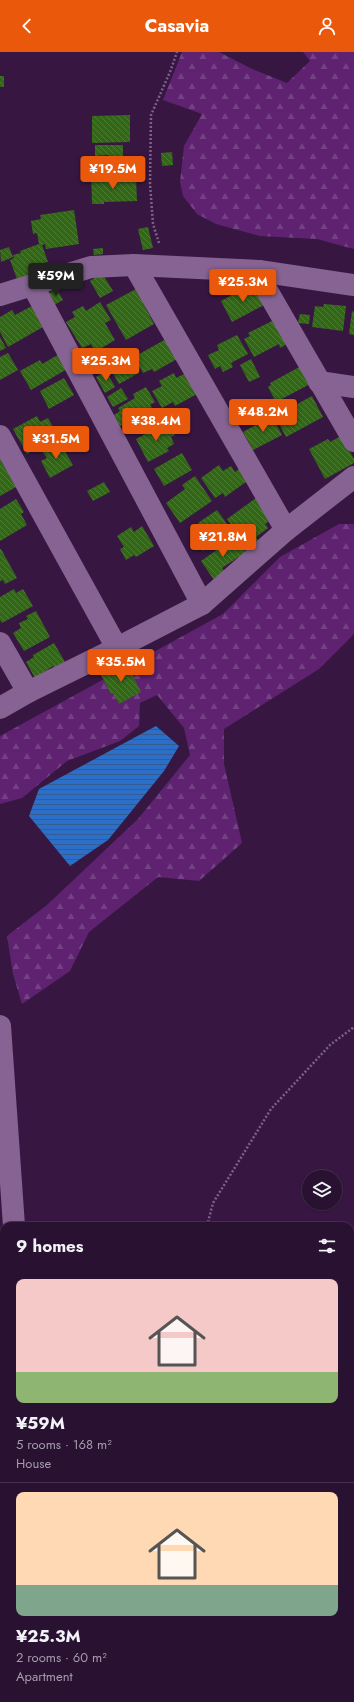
<!DOCTYPE html>
<meta charset="utf-8">
<style>
body{margin:0;font-family:Jost,sans-serif;background:#311a3a;color:#f1f3f6;height:100vh;display:flex;flex-direction:column;font-size:15px;white-space:nowrap}
*{box-sizing:border-box;margin:0}
p{font-size:13px;color:#a59dac}
.icon{flex:none;width:22px;height:22px;fill:none;stroke:currentColor;stroke-width:2;stroke-linecap:round;stroke-linejoin:round}
.map{position:relative;flex:1;overflow:hidden}
.details{position:absolute;left:0px;top:1170px;width:354px;height:480px;display:flex;flex-direction:column;background:#291132;border-radius:12px 12px 0 0;box-shadow:0 1px 3px #0004,0 0 0 1px #45314d}
.details>*{flex:none}
.controls{position:absolute;left:302px;top:1118px;display:grid;gap:8px}
.controls a{display:grid;place-items:center;width:40px;height:40px;border-radius:50%;background:#291132;box-shadow:0 1px 3px #0004,0 0 0 1px #45314d;font-size:20px}
.price{position:absolute;translate:-50% -34px;padding:0 9px;border-radius:4px;background:#ea580c;color:#fff;font-size:13px;line-height:26px;filter:drop-shadow(0 1px 2px #0008)}
.price::after{content:'';position:absolute;left:50%;top:24px;width:12px;height:9px;margin-left:-6px;background:inherit;clip-path:polygon(0 0,100% 0,50% 100%)}
.price.current{background:#222;color:#fff}
ul{padding:0;list-style:none}
li{display:grid;align-content:center;gap:8px;height:212px;padding:0 16px}
li+li{border-top:1px solid #45314d}
li span{display:grid;place-items:center;height:124px;border-radius:8px;color:#555}
li>.icon{margin-inline-start:auto}
span .icon{width:72px;height:72px;fill:#fffc;stroke-width:1}
li b{font-size:17px}
h2{display:flex;justify-content:space-between;align-items:center;height:48px;padding:0 16px;font-size:17px}
header{display:flex;justify-content:space-between;align-items:center;height:52px;padding:0 16px;background:#ea580c;color:#fff;font-size:18px;font-weight:700}
.map>svg:first-child{display:block}
</style>
<header><svg class="icon" aria-label="back" viewBox="0 0 24 24"><path d="M15 5l-7 7 7 7"/></svg>Casavia<svg class="icon" aria-label="person" viewBox="0 0 24 24"><circle cx="12" cy="8" r="4"/><path d="M4 21q1-7 8-7t8 7"/></svg></header>
<div class="map">
<svg width="354" height="1650" viewBox="0 0 354 1650">
<defs>
<pattern id="forest-firs" width="22" height="20" patternUnits="userSpaceOnUse"><rect width="22" height="20" fill="#5e2271"/><path d="M5 1l3.5 6h-7zM16 11l3.5 6h-7z" fill="#754185"/></pattern>
<pattern id="water-rules" width="6" height="5" patternUnits="userSpaceOnUse"><rect width="6" height="5" fill="#2c6fc9"/><path d="M0 2.5h6" fill="none" stroke="#355b94"/></pattern>
<pattern id="building-back-hatch" width="6" height="6" patternUnits="userSpaceOnUse"><rect width="6" height="6" fill="#326716"/><path d="M-1 5l2 2M0 0l6 6M5-1l2 2" fill="none" stroke="#4f7b38"/></pattern>
</defs>
<rect width="100%" height="100%" fill="#371742"/>
<g fill="url(#forest-firs)">
<polygon points="182,0 219,0 252,17 287,31 310,9 303,0 354,0 354,197 317,187 260,184 216,172 197,162 183,144 180,130 184,94 202,62 163,48"/>
<polygon points="339,472 354,472 354,582 319,617 224,677 224,712 242,791 199,829 158,825 89,880 70,919 22,952 13,922 7,884 47,853 138,767 190,703 184,676 157,643 140,651 139,674 120,689 67,709 22,746 0,752 0,684 223,562 280,505"/>
</g>
<polygon fill="url(#water-rules)" points="156,674 179,694 164,719 108,788 70,814 29,764 39,737"/>
<g fill="url(#building-back-hatch)">
<rect x="0" y="24" width="4" height="11"/>
<polygon points="130,63 130,90 92,91 92,64"/>
<polygon points="95,93 123,93 123,106 128,106 128,118 109,119 109,103 95,104"/>
<polygon points="172,100 173,113 162,114 161,101"/>
<polygon points="91,121 103,121 103,127 136,126 137,149 104,150 104,152 92,152"/>
<polygon points="74,158 79,192 46,197 45,192 42,193 48,210 44,211 45,214 39,216 40,219 17,227 10,208 14,206 13,203 21,201 20,199 39,192 37,181 33,182 31,169 41,167 40,163"/>
<polygon points="148,175 153,196 143,198 138,177"/>
<polygon points="9,195 13,205 1,210 0,198"/>
<polygon points="103,196 103,202 94,203 93,197"/>
<polygon points="102,221 113,239 100,246 90,229"/>
<polygon points="257,234 266,252 232,270 221,249 243,237 245,241"/>
<polygon points="57,237 63,248 54,253 48,242"/>
<polygon points="136,237 154,272 126,288 106,253"/>
<polygon points="100,250 111,268 105,271 115,288 95,300 91,292 82,296 66,270 75,265 72,260 83,254 86,259"/>
<polygon points="324,252 346,254 343,279 312,275 315,254 323,255"/>
<polygon points="32,254 43,275 8,295 0,280 0,265 12,258 15,263"/>
<polygon points="352,259 354,260 354,283 349,282"/>
<polygon points="300,262 310,263 309,272 298,271"/>
<polygon points="274,268 287,292 280,296 279,292 254,305 244,287 250,284 248,281"/>
<polygon points="237,283 248,302 231,311 233,315 223,320 220,314 215,317 208,303 219,298 217,293"/>
<polygon points="0,285 6,296 0,299"/>
<polygon points="166,287 177,307 154,320 152,317 143,321 134,305"/>
<polygon points="8,301 18,318 0,328 0,305"/>
<polygon points="61,301 69,316 31,338 20,319 40,308 42,312"/>
<polygon points="130,305 139,321 119,332 110,316"/>
<polygon points="251,307 260,325 249,330 240,313"/>
<polygon points="303,313 312,331 276,350 268,335 271,333 270,331"/>
<polygon points="106,319 115,335 105,341 96,325"/>
<polygon points="174,321 176,326 186,321 197,342 175,354 173,350 162,356 152,339 162,334 159,329"/>
<polygon points="64,326 74,343 49,357 40,339"/>
<polygon points="146,335 155,350 150,353 152,355 147,358 149,361 133,371 131,368 120,374 114,363 120,359 118,356 135,346 133,342"/>
<polygon points="121,336 128,347 113,355 107,345"/>
<polygon points="312,344 323,365 286,385 275,364"/>
<polygon points="37,364 40,370 48,366 58,384 27,402 13,377"/>
<polygon points="272,364 282,383 253,398 243,380"/>
<polygon points="167,370 175,383 171,385 174,392 167,396 169,399 148,410 136,387"/>
<polygon points="341,384 354,407 354,411 325,427 309,397 328,387 330,390"/>
<polygon points="59,389 73,413 50,426 41,409 47,406 42,399"/>
<polygon points="182,401 192,418 164,434 154,417"/>
<polygon points="0,407 16,435 0,444"/>
<polygon points="219,413 223,419 231,414 235,420 242,415 250,427 225,445 223,441 215,446 201,426"/>
<polygon points="195,424 212,449 180,471 166,451 185,437 182,433"/>
<polygon points="104,430 110,440 93,449 87,439"/>
<polygon points="256,446 272,467 265,472 268,476 256,485 259,490 249,497 227,467"/>
<polygon points="16,447 24,460 21,462 27,473 0,489 0,457"/>
<polygon points="217,458 232,479 203,499 191,483 201,477 198,471"/>
<polygon points="142,474 154,494 136,505 134,503 126,508 120,497 124,495 117,484 131,475 134,480"/>
<polygon points="235,485 246,500 222,516 225,520 214,528 201,509"/>
<polygon points="0,497 1,497 17,526 5,532 3,528 0,529"/>
<polygon points="14,537 16,541 23,537 33,554 2,571 0,568 0,545"/>
<polygon points="36,559 50,585 24,599 13,581 21,576 19,571 28,567 26,564"/>
<polygon points="54,591 65,610 54,616 53,614 35,626 26,610 34,605 33,603"/>
<polygon points="126,610 141,640 119,652 113,641 111,642 101,623"/>
</g>
<g fill="none" stroke-linecap="round" stroke-linejoin="round">
<g stroke="#7d6287" stroke-width="2.5" stroke-dasharray="2 2" stroke-linecap="butt">
<polyline points="159,191 153,172 150,132 151,63 170,20 177,0"/>
<polyline points="207,1174 213,1151 271,1057 330,993 354,975"/>
<polyline points="0,1591 4,1590"/>
</g>
<g stroke="#866392" stroke-width="22">
<polyline points="134,213 286,478"/>
<polyline points="259,219 265,235 354,389"/>
<polyline points="33,234 202,552"/>
<polyline points="0,243 91,215 134,213 259,219 354,233"/>
<polyline points="319,330 354,335"/>
<polyline points="0,384 117,596"/>
<polyline points="0,591 28,640"/>
<polyline points="0,656 28,640 117,596 202,552 286,478 354,425"/>
<polyline points="0,1359 4,1359"/>
</g>
<g stroke="#866392" stroke-width="22">
<polyline points="0,974 14,1174"/>
<polyline points="75,1646 77,1650"/>
</g>
</g>
</svg>
<div class="controls">
<a><svg class="icon" aria-label="layers" viewBox="0 0 24 24"><path d="M12 4l9 5-9 5-9-5zM3 14l9 5 9-5"/></svg></a>
</div>
<b class="price" style="left:113px;top:138px">¥19.5M</b>
<b class="price current" style="left:56px;top:245px">¥59M</b>
<b class="price" style="left:243px;top:251px">¥25.3M</b>
<b class="price" style="left:106px;top:330px">¥25.3M</b>
<b class="price" style="left:263px;top:381px">¥48.2M</b>
<b class="price" style="left:156px;top:390px">¥38.4M</b>
<b class="price" style="left:56px;top:408px">¥31.5M</b>
<b class="price" style="left:223px;top:506px">¥21.8M</b>
<b class="price" style="left:121px;top:631px">¥35.5M</b>
<section class="details">
<h2>9 homes<svg class="icon" aria-label="filters" viewBox="0 0 24 24"><path d="M4 7h16M4 17h16"/><circle cx="9" cy="7" r="2"/><circle cx="15" cy="17" r="2"/></svg></h2>
<ul>
<li><span style="background:linear-gradient(#f6c9c9 75%,#8fb573 0)"><svg class="icon" aria-label="home" viewBox="0 0 24 24"><path d="M3 11l9-7 9 7M6 9v11h12V9"/></svg></span><div><b>¥59M</b><p>5 rooms · 168 m²</p><p>House</p></div></li>
<li><span style="background:linear-gradient(#ffd9b3 75%,#7fa58c 0)"><svg class="icon" aria-label="home" viewBox="0 0 24 24"><path d="M3 11l9-7 9 7M6 9v11h12V9"/></svg></span><div><b>¥25.3M</b><p>2 rooms · 60 m²</p><p>Apartment</p></div></li>
</ul>
</section>
</div>
